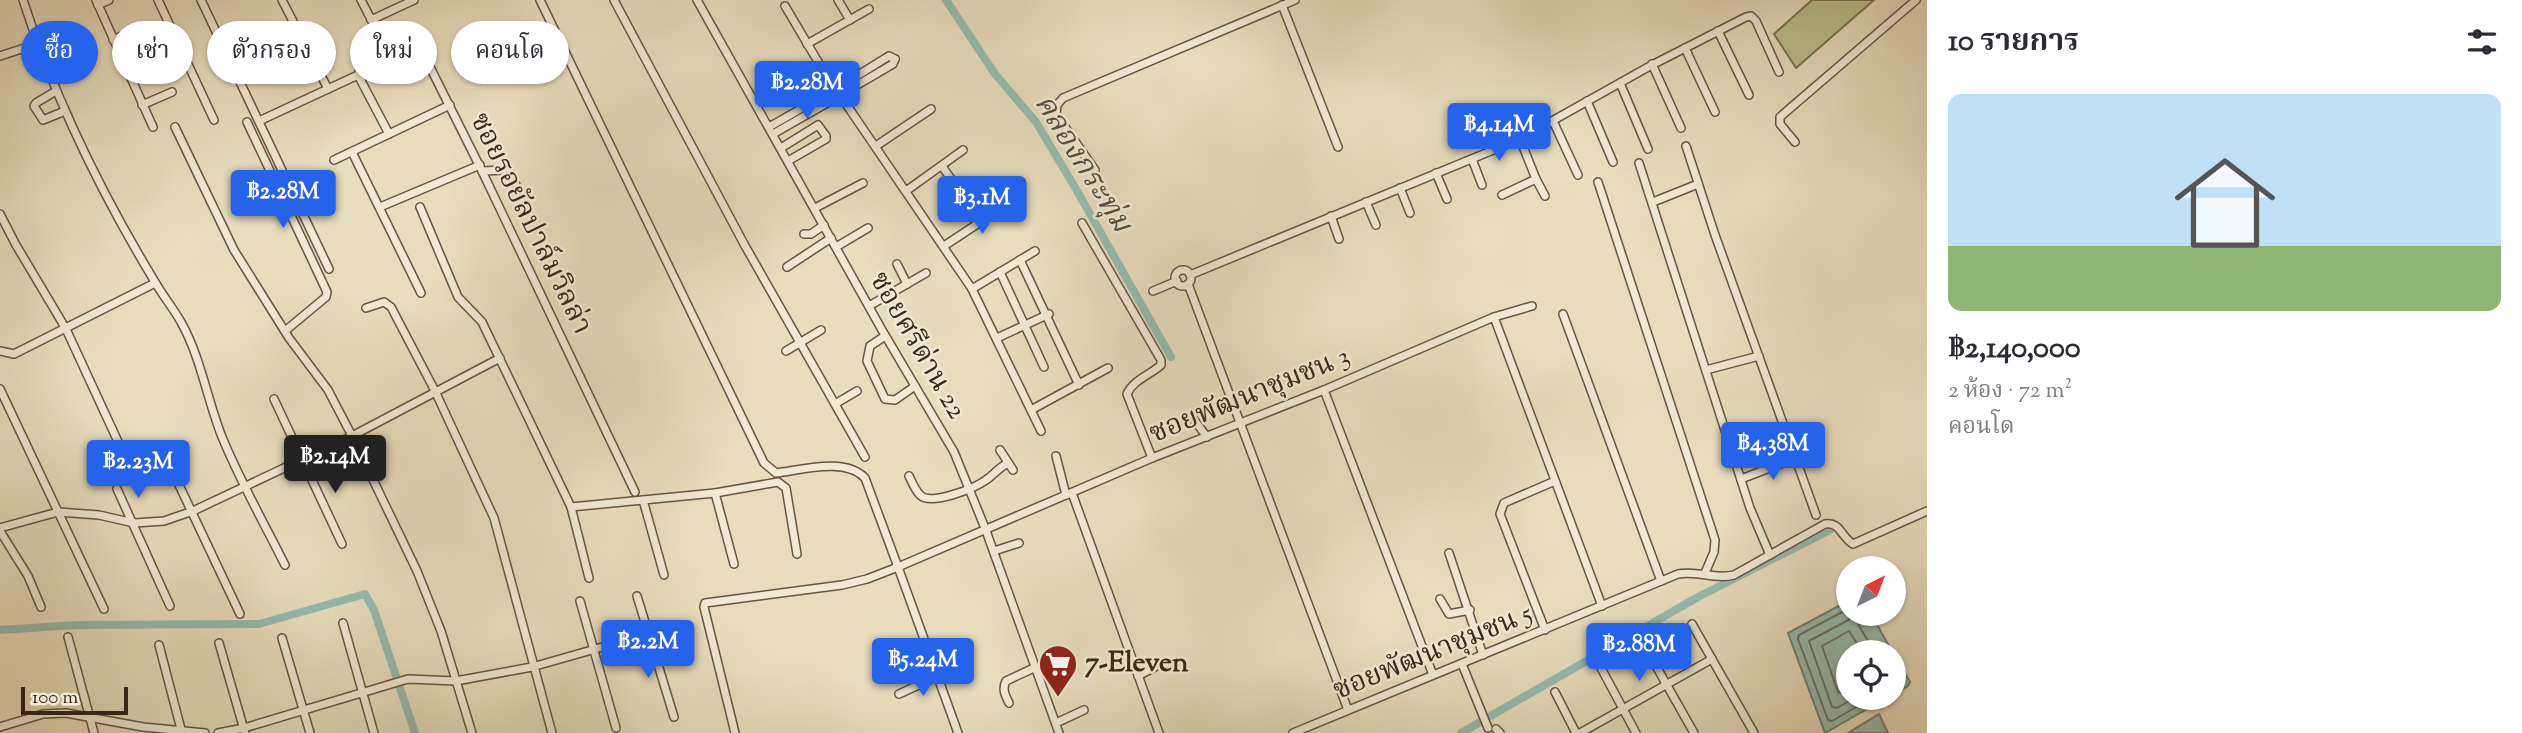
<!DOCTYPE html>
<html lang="th">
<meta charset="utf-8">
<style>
body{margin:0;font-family:"Sorts Mill Goudy","Noto Serif Thai",serif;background:#f7f7f7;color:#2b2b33;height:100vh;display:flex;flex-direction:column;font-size:26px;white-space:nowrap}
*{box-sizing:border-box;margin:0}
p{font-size:23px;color:#7c7c81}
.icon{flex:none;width:38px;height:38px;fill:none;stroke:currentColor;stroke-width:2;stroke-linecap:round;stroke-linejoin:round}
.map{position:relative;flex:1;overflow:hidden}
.side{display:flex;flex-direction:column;background:#fff;width:595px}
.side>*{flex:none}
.banner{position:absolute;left:21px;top:21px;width:665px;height:63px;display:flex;gap:14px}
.needle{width:46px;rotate:42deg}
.controls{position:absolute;left:1836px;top:556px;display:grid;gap:14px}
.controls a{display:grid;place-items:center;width:70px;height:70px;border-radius:50%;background:#fff;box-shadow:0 2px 5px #0004;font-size:35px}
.scale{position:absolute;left:21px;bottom:18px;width:107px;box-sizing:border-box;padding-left:7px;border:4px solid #3c2618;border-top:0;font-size:19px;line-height:24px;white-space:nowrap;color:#3c2618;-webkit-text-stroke:5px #f0ead5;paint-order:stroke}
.price{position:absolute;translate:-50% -60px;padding:0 16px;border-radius:7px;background:#2563eb;color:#fff;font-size:23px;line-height:46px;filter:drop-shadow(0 2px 4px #0008)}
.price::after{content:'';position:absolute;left:50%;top:42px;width:21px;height:16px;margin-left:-10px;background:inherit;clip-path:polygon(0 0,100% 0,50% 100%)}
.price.current{background:#222;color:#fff}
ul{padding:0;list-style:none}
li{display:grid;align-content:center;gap:14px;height:371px;padding:0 21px}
li span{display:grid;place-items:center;height:217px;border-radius:14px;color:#555}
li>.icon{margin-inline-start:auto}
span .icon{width:126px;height:126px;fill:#fffc;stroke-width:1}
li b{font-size:30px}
h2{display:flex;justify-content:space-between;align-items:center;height:84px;padding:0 21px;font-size:30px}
.pill{padding:0 24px;border-radius:32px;background:#fff;box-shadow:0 2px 5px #0004;font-size:24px;line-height:63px}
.pill.current{background:#2563eb;color:#fff}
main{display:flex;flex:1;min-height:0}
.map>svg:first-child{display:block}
</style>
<main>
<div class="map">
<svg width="1927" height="733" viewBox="0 0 1927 733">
<rect width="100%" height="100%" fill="#e8debe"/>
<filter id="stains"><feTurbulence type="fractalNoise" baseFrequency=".00286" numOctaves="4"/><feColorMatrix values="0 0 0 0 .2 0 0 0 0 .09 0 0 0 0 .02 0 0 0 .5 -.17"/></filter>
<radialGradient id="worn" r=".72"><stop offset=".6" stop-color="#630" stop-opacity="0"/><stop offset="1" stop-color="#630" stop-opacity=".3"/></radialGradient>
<polygon fill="#bbc08e" stroke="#7c7353" stroke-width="2" points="1812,0 1874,0 1796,68 1774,34"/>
<g fill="#97bcaf" stroke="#738073" stroke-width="2">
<polygon points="1848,601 1848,614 1871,614 1893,653 1848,653 1848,698 1886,698 1825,733 1788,633"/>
<polygon points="1894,654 1910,682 1908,686 1894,694"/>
<polygon points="1879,714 1888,733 1848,733"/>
</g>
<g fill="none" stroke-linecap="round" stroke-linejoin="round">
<g stroke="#6a7164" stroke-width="2">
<polyline points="1848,609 1799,635 1798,639 1828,720 1832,721 1872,698"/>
<polyline points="1848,690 1841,693 1838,692 1822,646 1849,631 1863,653"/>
<polyline points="1854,698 1837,708 1832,707 1809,641 1854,617 1875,653"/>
</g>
<g stroke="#97bcaf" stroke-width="8">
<polyline points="946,0 995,74 1036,122 1076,189 1171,357"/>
<polyline points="0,630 77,625 259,624 365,594 374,610 415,733"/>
<polyline points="1461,733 1698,597 1830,530"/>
</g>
<g stroke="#675442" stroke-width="10">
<g id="street">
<path d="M23 0C55 99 101 193 155 282 163 296 173 308 181 322 201 358 207 399 222 437 240 481 264 523 285 565"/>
<polyline points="96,0 153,127"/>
<polyline points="158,0 214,120"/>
<polyline points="201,0 329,269"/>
<polyline points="282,0 328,89"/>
<polyline points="361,0 374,25 421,49 482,171 635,492"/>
<path d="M540 0 764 463 776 473C802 470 845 457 865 478L898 567 1152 458 1324 390 1494 317 1532 306"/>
<polyline points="614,0 744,244 865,457"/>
<polyline points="697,0 882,330 954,452 985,528 1059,733"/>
<polyline points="838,0 850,20"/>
<polyline points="98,5 109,0"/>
<polyline points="1282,5 1338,147"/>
<polyline points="785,6 833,87"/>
<polyline points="371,20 414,0"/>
<polyline points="1718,31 1749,95"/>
<polyline points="113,40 143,26"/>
<polyline points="807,44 869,9"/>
<polyline points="1685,48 1715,112"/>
<polyline points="0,56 37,44"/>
<polyline points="1652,64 1681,128"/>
<polyline points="128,72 157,59"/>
<polyline points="358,75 389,134"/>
<polyline points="1620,83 1648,149"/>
<polyline points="844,84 889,56 895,59"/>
<polyline points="56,91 36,103 34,106 43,120 65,111"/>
<polyline points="847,91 893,64 895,59"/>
<polyline points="842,98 972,289 1041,431"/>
<polyline points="1587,101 1613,162"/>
<polyline points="142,105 172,92"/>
<polyline points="259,121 358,75 374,25"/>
<polyline points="1553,121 1578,175"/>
<polyline points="247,122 327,292 326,297 285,331"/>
<polyline points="175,127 234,250 289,338 328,390 352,436 417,571 441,631 472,733"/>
<polyline points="769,127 832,91"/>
<polyline points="773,134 836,98"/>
<polyline points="1795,142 1780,124 1780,117 1916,0"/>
<polyline points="876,146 931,109"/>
<polyline points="1686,146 1715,235 1816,515"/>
<polyline points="781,148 818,125 826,136 826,139 788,161"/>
<polyline points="352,152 421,293"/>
<polyline points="1472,159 1482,185"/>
<polyline points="334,160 450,105"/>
<polyline points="1639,163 1750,508 1770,555"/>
<polyline points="942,166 980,221"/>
<polyline points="1095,170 1056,114 1057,105 1063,98 1295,0"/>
<polyline points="482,171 508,170 516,185"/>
<polyline points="1436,173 1447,199"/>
<polyline points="1536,179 1545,196"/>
<polyline points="1598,182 1715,540 1714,552 1705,573"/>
<polyline points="1400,188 1410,213"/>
<polyline points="906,191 963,150"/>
<polyline points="1502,195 1536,179 1520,139"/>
<polyline points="1366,202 1376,225"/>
<polyline points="1653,202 1698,184"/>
<polyline points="380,207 480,165"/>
<polyline points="420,207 458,297 482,322 571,507 589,578"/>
<polyline points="815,208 863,183"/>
<polyline points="0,214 16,245 66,329 132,472"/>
<polyline points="1331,216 1339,239"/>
<path d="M1082 223 1161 360V365C1150 375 1133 380 1127 394L1152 458"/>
<polyline points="804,234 811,234 824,225"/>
<polyline points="944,246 1006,205"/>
<polyline points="836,247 868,228"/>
<polyline points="1020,260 1079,385"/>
<polyline points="897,264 907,284"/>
<polyline points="787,267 831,238"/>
<circle cx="1183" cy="278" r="8"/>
<polyline points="1000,272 1044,367"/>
<polyline points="1190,275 1520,139 1650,66 1746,17 1751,16 1756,21 1779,72"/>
<polyline points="1188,284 1348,710"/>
<polyline points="972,289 1035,251"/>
<polyline points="1153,291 1177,281"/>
<polyline points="869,306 926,273"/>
<polyline points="366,308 384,302 391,307 435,391 494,518 552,733"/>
<polyline points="1563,314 1661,581"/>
<polyline points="1494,317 1602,606"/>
<polyline points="885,336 870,346 867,361 885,399 895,400 915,386"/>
<polyline points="997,338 1049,314"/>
<polyline points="0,351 14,354 155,283"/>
<polyline points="786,351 821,330"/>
<polyline points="1706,370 1759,356"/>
<polyline points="0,389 104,609"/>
<polyline points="1324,390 1433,675"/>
<polyline points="274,399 342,544"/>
<polyline points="835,404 857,391"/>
<polyline points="1031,410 1108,368"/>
<polyline points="1192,417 1207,437"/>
<polyline points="1000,450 1013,470"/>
<polyline points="1056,456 1066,495"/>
<polyline points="171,468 240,614"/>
<path d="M909 476C912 482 915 490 920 495 931 506 975 488 986 480 995 474 998 468 1008 463"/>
<polyline points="1741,479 1796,458"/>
<polyline points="117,489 170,606"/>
<polyline points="715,493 734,564"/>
<polyline points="1072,493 1159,733"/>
<polyline points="643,500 664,575"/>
<polyline points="571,507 715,493 778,482 786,488 797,554"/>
<polyline points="0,528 58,512 99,515 134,523 164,521 193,511 352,436 500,358"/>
<polyline points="0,531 28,576 41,607"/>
<polyline points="994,551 1019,543"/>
<polyline points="1449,553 1483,655"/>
<polyline points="637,596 674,717"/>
<polyline points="1440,599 1449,614 1470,610"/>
<polyline points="580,601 616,728"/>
<polyline points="343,623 374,733"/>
<polyline points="1692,624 1754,733"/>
<polyline points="1545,630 1500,514 1504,503 1555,481"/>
<polyline points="68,637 94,733"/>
<polyline points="282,638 310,733"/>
<polyline points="219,643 245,733"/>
<polyline points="1643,643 1694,733"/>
<polyline points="159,645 182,733"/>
<polyline points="1462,664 1488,728"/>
<polyline points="1601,668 1636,733"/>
<polyline points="1138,676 1155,667"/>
<polyline points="1555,692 1576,733"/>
<polyline points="899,694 938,676"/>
<path d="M1009 703C1005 695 1002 689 1006 681L1036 667"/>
<polyline points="1056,723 1084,710"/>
<polyline points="0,727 43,714 66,713 143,727 205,733"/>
<polyline points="1496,729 1500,733"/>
<polyline points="218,733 244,728 408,679 456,681 532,667 648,634"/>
<polyline points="735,733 704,607 705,603 842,585 867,579 898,567 958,733"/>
<path d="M1293 733 1678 574C1698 570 1715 580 1734 575L1825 524C1840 521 1841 537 1853 544L1927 511"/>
<polyline points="1580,733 1712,659"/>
</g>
</g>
<use href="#street" stroke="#f0ead5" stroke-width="7"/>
</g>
<defs>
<g id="supermarket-pin" transform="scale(2.0125)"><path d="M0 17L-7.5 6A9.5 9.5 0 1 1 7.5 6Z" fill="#8f2418" stroke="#f0ead5"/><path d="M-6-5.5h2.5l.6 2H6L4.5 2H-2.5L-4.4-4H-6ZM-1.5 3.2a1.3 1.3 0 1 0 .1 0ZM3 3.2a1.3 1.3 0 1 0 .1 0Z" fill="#fff"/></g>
</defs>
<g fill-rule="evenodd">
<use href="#supermarket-pin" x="1058" y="664"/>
</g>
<g text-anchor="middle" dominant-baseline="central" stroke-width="5" stroke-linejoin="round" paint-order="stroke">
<g font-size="28" fill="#3c2618" stroke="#f0ead5">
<text transform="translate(530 224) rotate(64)">ซอยรอยัลปาล์มวิลล่า</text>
<text transform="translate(917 346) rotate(60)">ซอยศรีด่าน 22</text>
<text transform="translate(1250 396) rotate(-22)">ซอยพัฒนาชุมชน 3</text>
<text transform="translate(1433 653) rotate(-22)">ซอยพัฒนาชุมชน 5</text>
</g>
<g font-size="28" font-weight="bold" fill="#3c2618" stroke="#f0ead5" text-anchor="start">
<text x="1085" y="664">7-Eleven</text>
</g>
<g font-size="30" font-style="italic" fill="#534c3e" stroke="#f0ead5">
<text transform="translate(1082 164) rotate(58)">คลองกระทุ่ม</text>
</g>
</g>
<rect width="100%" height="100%" filter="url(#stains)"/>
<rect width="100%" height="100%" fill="url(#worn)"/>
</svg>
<div class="controls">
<a><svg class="needle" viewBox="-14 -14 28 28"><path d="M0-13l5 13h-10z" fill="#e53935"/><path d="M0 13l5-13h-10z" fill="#7c7c81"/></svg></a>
<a><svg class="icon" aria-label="locate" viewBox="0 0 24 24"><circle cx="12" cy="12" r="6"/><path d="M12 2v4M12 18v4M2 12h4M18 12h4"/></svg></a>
</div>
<div class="scale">100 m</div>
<b class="price" style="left:807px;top:121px">฿2.28M</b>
<b class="price" style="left:1499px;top:163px">฿4.14M</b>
<b class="price" style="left:283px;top:230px">฿2.28M</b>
<b class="price" style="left:982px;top:236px">฿3.1M</b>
<b class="price" style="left:1773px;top:482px">฿4.38M</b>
<b class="price current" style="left:335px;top:495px">฿2.14M</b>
<b class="price" style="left:138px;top:500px">฿2.23M</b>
<b class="price" style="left:648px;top:680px">฿2.2M</b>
<b class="price" style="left:1639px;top:683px">฿2.88M</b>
<b class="price" style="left:923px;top:698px">฿5.24M</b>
<div class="banner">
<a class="pill current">ซื้อ</a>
<a class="pill">เช่า</a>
<a class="pill">ตัวกรอง</a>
<a class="pill">ใหม่</a>
<a class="pill">คอนโด</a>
</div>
</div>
<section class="side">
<h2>10 รายการ<svg class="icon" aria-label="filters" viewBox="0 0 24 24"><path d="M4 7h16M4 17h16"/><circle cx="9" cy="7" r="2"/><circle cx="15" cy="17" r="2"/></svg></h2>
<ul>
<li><span style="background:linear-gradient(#bfe0f5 70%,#8fb573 0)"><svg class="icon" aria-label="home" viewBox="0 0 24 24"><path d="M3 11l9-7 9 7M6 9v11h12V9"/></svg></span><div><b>฿2,140,000</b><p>2 ห้อง · 72 m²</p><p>คอนโด</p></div></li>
</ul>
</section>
</main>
